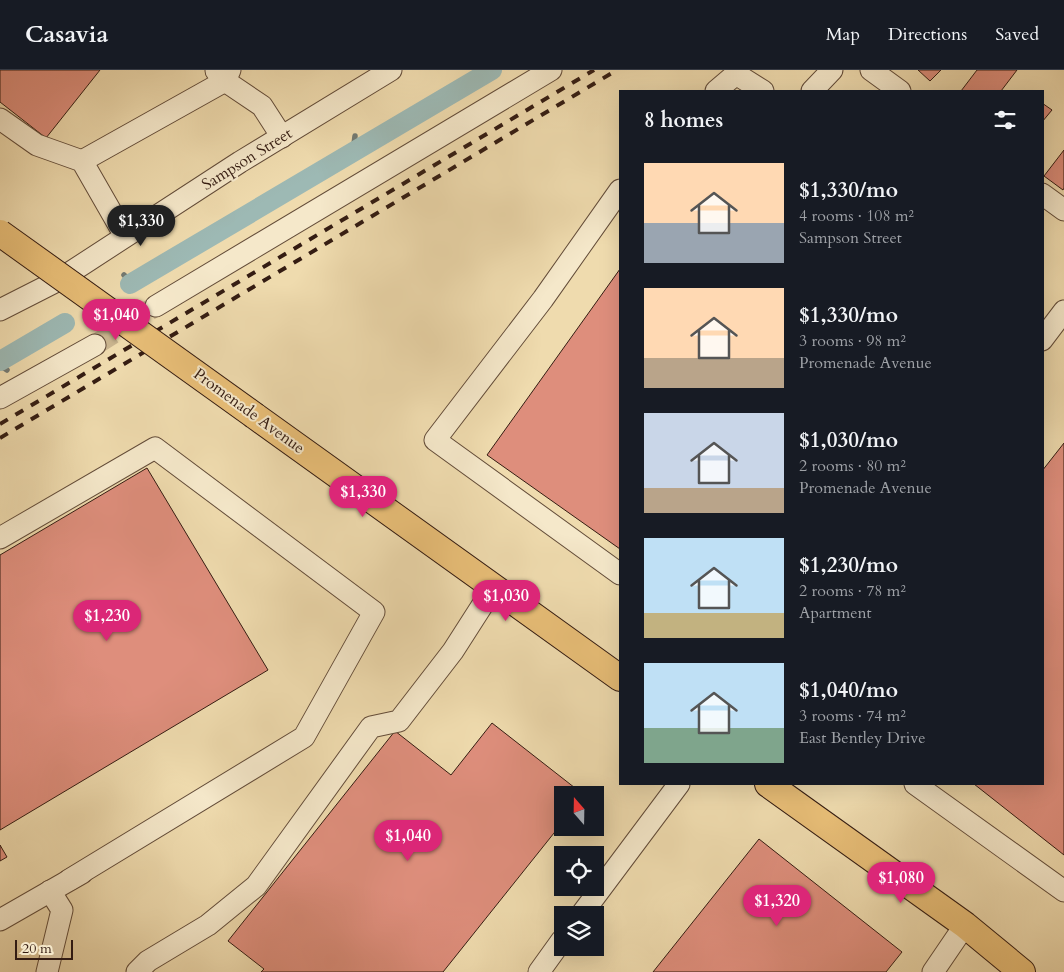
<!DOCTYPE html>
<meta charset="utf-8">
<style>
body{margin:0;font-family:Cardo,serif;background:#20242c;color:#f1f3f6;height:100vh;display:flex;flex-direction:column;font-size:19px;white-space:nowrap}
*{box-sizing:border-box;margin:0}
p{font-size:16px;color:#9ea1a6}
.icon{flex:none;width:28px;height:28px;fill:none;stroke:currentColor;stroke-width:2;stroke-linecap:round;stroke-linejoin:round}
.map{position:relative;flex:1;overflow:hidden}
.details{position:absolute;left:619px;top:20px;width:425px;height:695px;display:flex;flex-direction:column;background:#171b24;border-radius:0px;box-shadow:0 5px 20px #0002}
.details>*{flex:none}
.needle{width:32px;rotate:340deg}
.fabs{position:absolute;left:554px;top:716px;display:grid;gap:10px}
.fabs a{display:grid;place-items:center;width:50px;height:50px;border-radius:0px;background:#171b24;box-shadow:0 5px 20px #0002;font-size:25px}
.scale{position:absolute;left:15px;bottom:12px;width:58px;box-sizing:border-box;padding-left:5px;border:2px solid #341c12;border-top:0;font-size:14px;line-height:18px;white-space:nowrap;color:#341c12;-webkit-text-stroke:4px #f5e8ca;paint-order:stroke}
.price{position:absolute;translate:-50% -42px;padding:0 11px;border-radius:18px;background:#db2777;color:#fff;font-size:16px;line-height:32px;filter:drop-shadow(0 1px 2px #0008)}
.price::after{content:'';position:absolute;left:50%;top:30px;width:15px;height:11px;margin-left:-8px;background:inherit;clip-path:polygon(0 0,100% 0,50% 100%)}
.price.selected{background:#222;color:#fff}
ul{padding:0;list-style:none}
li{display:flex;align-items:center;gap:15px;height:125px;padding:0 25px}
li span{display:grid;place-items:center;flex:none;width:140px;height:100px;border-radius:0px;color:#555}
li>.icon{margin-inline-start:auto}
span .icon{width:60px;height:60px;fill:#fffc;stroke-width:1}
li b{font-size:21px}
h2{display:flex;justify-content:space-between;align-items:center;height:60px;padding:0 25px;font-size:21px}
header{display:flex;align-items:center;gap:30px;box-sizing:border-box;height:70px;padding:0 25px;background:#171b24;border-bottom:1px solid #363941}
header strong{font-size:24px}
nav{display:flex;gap:28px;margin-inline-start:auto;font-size:18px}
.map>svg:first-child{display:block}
</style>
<header>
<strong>Casavia</strong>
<nav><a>Map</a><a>Directions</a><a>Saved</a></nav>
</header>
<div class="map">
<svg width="1064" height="902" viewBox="0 0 1064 902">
<rect width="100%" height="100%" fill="#efdbae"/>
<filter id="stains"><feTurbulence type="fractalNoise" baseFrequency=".004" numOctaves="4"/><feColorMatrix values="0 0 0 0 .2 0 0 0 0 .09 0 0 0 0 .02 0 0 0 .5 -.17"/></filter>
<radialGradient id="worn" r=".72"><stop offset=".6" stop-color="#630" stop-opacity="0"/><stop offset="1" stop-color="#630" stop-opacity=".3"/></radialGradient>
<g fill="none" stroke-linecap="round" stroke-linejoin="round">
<g stroke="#737a73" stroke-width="5.5">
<polyline points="353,82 355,66"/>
<polyline points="124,205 132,213"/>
<polyline points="0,295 7,300"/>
</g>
<g stroke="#9db9b4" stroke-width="20">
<polyline points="130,214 492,0"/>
<polyline points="0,291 65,253"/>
</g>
</g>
<g fill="#de8e7c" stroke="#341c12">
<polygon points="0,0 100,0 46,68 0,32"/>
<polygon points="918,0 941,0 930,11"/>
<polygon points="977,0 1017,0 1001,21 961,21"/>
<polygon points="1042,33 1052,40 1042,52"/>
<polygon points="1064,80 1064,118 1063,120 1044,106"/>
<polygon points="620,199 620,479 487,385"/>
<polygon points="1064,373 1064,785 974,714 1042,714 1042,401"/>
<polygon points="147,398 268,600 0,760 0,485"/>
<polygon points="492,653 584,725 562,725 562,753 443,902 261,902 264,899 228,871 395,661 451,705"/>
<polygon points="759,769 902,882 886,902 653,902"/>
<polygon points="0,775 7,787 0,791"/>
</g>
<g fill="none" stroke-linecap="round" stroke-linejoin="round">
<polyline stroke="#cab58f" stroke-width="21" stroke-dasharray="21 11" stroke-linecap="butt" points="95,275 156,236"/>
<g stroke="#634c39" stroke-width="23">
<g id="minor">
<polyline points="871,0 900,21"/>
<polyline points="216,1 225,11 262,36 282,67"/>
<polyline points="716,21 736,4 763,21"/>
<polyline points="812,21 832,0"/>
<polyline points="0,49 37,75 82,91 125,166"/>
<polyline points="82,91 225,11 230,0"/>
<polyline points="620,120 543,229 435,370 620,504"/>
<polyline points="1042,124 1064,140"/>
<polyline points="156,236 551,0"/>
<polyline points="0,240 57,211 240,92 391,0"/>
<polyline points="1042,270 1064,241"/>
<polyline points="0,328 95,275"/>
<polyline points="0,468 155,378 374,542 304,667 69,810"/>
<polyline points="915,714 1064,821"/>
<polyline points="581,845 679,714"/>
<polyline points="0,850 82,803"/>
<polyline points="47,902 62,840 50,821"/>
<polyline points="137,902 148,891 208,855 256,816 371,657 399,651 453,581 494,517"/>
<polyline points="539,902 562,870"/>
<polyline points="933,902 965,855"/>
</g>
</g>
<g stroke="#341c12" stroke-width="28">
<g id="major">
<polyline points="255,346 620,608"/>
<polyline points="768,714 965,855 1022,902"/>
</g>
</g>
<use href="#minor" stroke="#f5e8ca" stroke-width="21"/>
<use href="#major" stroke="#e8be77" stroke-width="26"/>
<g stroke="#341c12" stroke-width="4" stroke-dasharray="9 9" stroke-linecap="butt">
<polyline points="0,354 594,0"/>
<polyline points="0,368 617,0"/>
</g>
<g stroke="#341c12" stroke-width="28" stroke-linecap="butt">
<polyline id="major-bridge" points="0,163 255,346"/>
</g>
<use href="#major-bridge" stroke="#e8be77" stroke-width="26"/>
</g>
<g text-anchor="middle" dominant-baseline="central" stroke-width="4" stroke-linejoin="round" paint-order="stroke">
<g font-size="16" fill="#341c12" stroke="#f5e8ca">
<text transform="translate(247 89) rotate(-32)">Sampson Street</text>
<text transform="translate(249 341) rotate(36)">Promenade Avenue</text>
</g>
</g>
<rect width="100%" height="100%" filter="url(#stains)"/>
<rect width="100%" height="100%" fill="url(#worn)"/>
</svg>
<div class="fabs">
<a><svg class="needle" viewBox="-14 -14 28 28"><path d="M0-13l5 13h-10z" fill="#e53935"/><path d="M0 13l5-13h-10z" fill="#9ea1a6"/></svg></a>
<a><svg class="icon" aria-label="locate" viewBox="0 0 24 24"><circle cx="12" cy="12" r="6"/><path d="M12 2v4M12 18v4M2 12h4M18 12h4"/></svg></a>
<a><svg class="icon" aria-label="layers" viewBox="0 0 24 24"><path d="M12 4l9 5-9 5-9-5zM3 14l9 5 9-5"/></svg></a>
</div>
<div class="scale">20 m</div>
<b class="price selected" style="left:141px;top:177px">$1,330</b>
<b class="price" style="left:116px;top:271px">$1,040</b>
<b class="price" style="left:363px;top:448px">$1,330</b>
<b class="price" style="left:506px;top:552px">$1,030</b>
<b class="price" style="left:107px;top:572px">$1,230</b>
<b class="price" style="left:408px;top:792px">$1,040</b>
<b class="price" style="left:901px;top:834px">$1,080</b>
<b class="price" style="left:777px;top:857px">$1,320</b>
<section class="details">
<h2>8 homes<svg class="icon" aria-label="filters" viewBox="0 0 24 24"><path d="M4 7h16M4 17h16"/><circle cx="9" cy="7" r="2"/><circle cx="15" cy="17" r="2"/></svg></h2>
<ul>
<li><span style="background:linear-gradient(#ffd9b3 60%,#9aa5b1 0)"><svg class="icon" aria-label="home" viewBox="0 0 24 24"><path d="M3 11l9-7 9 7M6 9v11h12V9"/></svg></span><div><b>$1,330/mo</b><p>4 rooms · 108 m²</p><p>Sampson Street</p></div></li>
<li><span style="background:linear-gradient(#ffd9b3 70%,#b9a48a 0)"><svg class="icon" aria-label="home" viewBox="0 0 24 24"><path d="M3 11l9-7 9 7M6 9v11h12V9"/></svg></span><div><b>$1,330/mo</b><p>3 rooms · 98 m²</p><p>Promenade Avenue</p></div></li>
<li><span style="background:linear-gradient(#c9d6e8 75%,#b9a48a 0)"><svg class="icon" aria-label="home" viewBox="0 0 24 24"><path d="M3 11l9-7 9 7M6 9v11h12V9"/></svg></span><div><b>$1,030/mo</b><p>2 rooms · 80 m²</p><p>Promenade Avenue</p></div></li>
<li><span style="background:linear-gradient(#bfe0f5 75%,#c2b280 0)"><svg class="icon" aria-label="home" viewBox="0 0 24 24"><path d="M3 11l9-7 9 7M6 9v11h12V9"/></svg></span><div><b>$1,230/mo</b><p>2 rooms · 78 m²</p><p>Apartment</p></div></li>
<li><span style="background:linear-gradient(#bfe0f5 65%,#7fa58c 0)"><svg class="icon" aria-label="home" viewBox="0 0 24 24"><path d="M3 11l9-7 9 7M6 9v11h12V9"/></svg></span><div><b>$1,040/mo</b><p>3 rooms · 74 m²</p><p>East Bentley Drive</p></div></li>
</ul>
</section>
</div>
